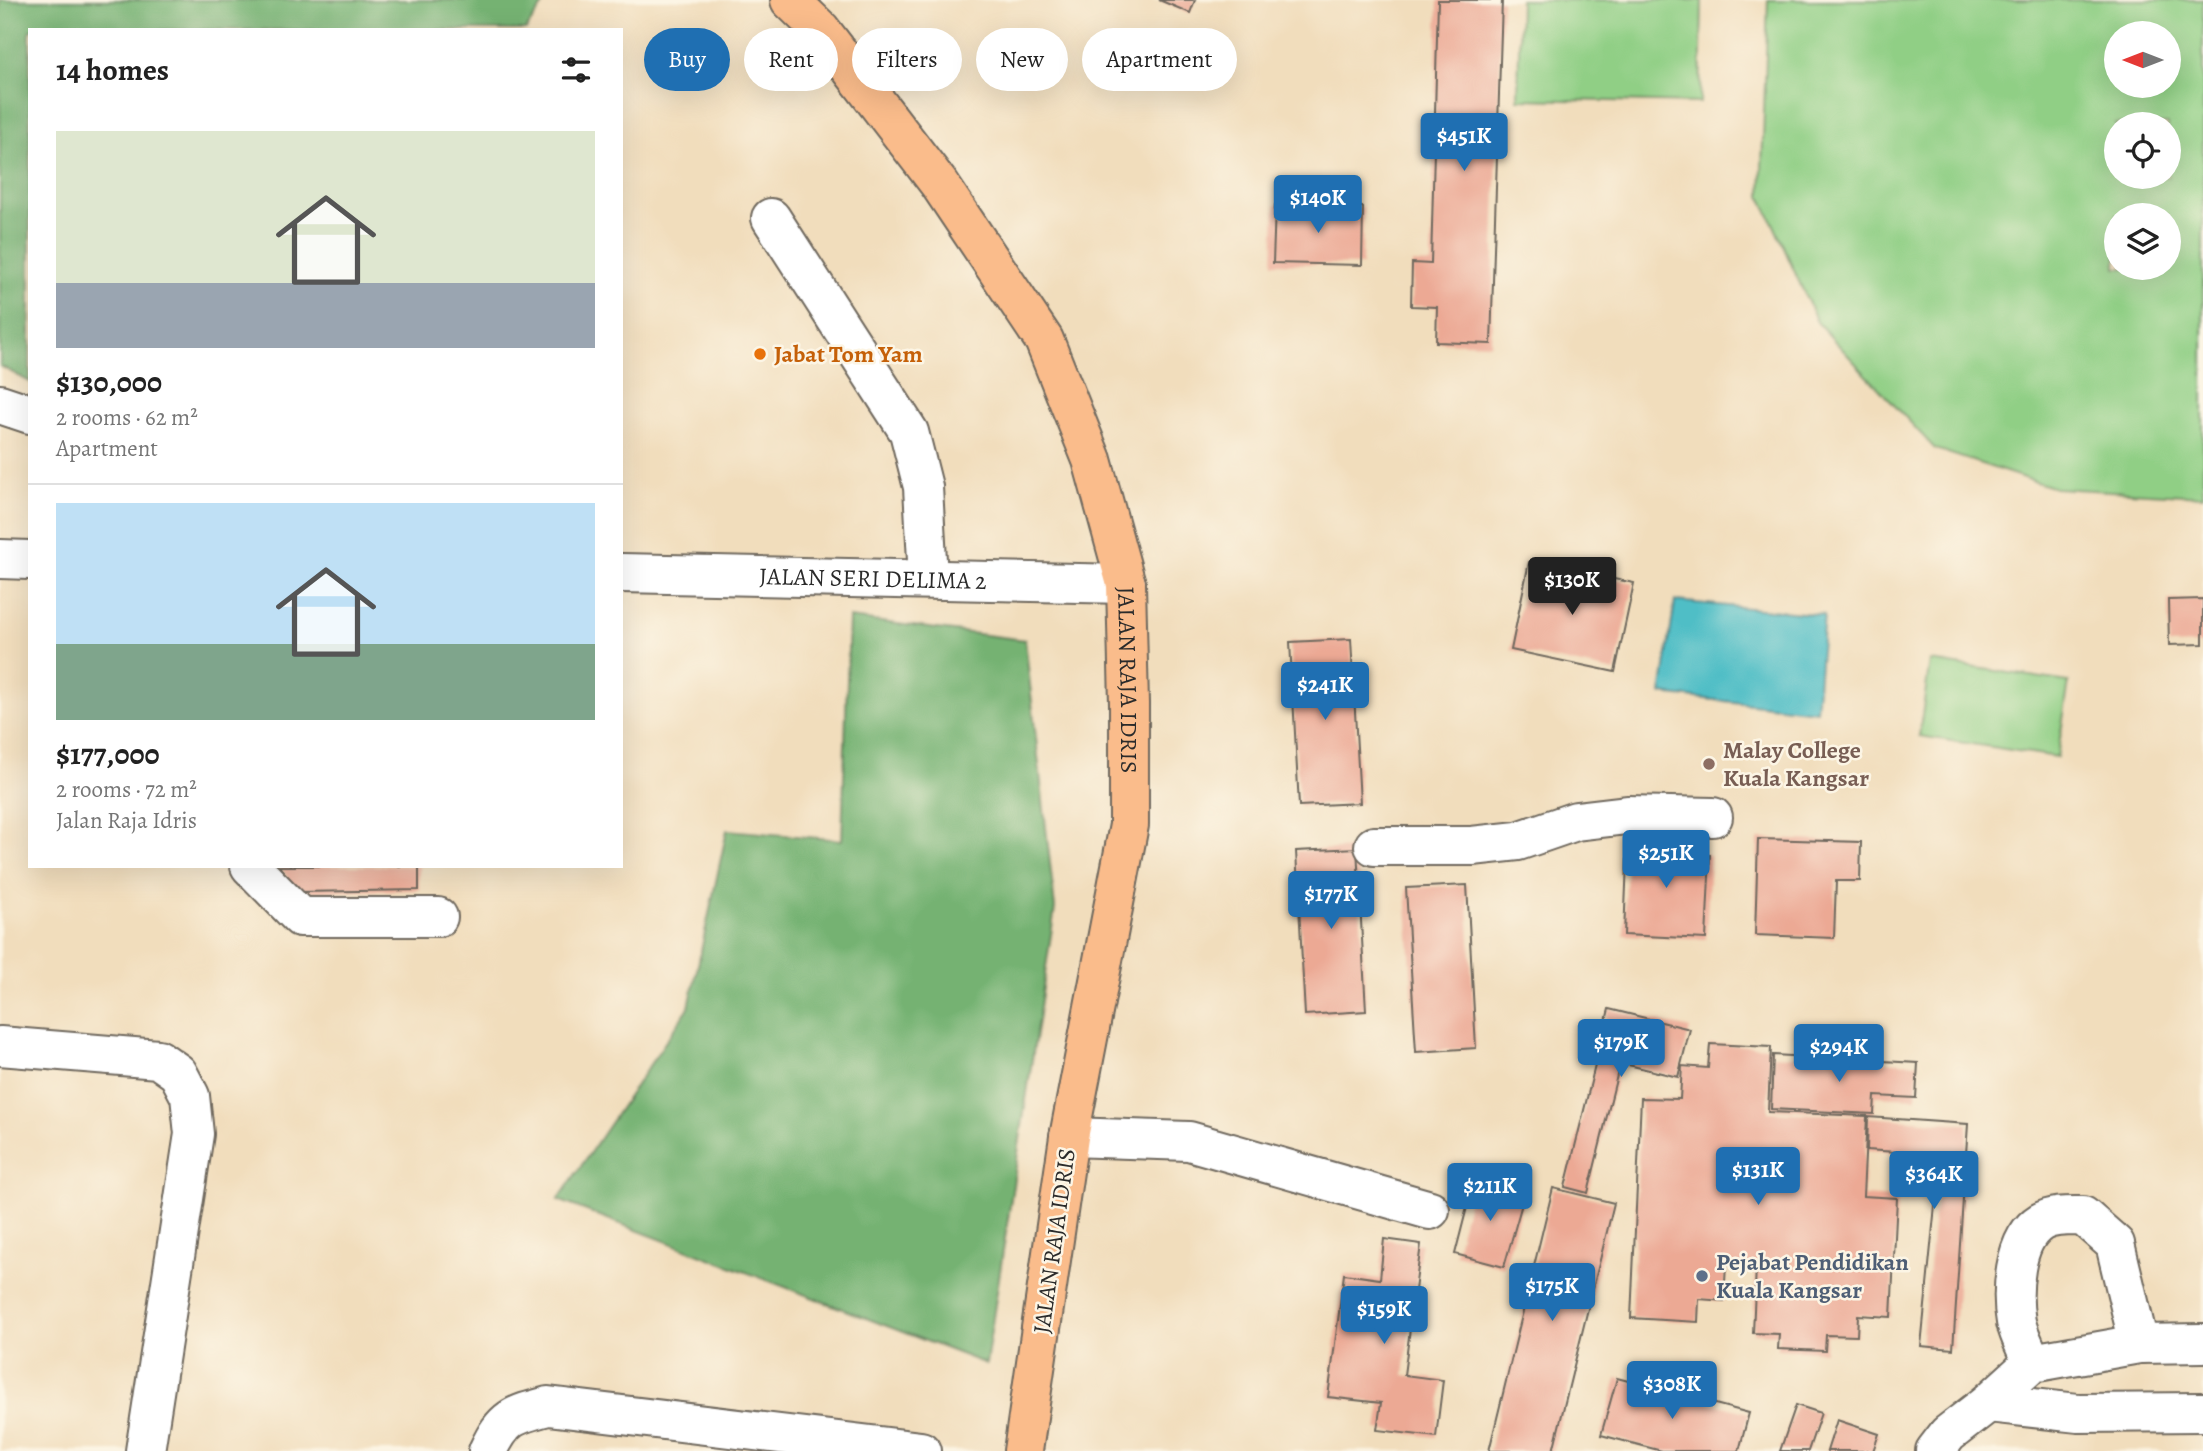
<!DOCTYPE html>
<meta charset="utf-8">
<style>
body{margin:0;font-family:Alegreya,serif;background:#f6f6f6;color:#222;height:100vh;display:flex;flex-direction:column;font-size:26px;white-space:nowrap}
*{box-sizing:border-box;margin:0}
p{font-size:23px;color:#767676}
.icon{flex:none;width:38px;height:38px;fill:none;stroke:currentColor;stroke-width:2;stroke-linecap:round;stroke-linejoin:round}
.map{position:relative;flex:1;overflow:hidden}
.panel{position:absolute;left:28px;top:28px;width:595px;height:840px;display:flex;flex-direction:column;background:#fff;border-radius:0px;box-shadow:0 7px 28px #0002}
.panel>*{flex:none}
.top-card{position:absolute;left:644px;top:28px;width:665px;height:63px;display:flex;gap:14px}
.needle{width:46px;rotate:270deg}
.tools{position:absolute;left:2104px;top:21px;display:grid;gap:14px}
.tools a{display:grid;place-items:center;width:77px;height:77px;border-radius:50%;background:#fff;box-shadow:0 7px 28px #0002;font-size:35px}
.price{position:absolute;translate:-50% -60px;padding:0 16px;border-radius:7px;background:#1f6fb2;color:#fff;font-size:23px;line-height:46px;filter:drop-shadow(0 2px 4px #0008)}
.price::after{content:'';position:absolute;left:50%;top:42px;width:21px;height:16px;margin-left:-10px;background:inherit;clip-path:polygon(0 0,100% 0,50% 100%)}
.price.selected{background:#222;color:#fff}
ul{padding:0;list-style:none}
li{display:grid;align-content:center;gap:14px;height:371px;padding:0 28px}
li+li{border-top:2px solid #e0e0e0}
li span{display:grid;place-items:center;height:217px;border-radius:0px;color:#555}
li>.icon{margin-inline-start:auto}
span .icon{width:126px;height:126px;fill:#fffc;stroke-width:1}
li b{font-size:30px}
h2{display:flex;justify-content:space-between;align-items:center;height:84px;padding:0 28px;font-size:30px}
.tag{padding:0 24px;border-radius:32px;background:#fff;box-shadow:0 7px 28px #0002;font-size:24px;line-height:63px}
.tag.selected{background:#1f6fb2;color:#fff}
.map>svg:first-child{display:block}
</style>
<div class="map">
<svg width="2203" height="1451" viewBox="0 0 2203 1451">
<rect width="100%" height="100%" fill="#fcf5e5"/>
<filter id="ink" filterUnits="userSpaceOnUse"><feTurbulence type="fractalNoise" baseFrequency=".0143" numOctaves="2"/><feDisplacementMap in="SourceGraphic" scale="14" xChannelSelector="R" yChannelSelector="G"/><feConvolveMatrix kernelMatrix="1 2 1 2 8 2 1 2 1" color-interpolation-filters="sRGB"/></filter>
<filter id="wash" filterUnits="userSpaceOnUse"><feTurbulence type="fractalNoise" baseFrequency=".00686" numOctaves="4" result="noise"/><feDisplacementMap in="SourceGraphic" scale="28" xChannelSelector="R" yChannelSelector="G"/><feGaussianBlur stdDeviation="1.57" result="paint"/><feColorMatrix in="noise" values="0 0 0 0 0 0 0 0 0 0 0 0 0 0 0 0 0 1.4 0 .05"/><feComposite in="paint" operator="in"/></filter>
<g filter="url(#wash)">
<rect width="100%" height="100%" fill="#f1ddbc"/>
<g fill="#90cf85" stroke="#5e7d58" stroke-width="2" fill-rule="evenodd">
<polygon points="1520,0 1702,0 1700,103 1518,99"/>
<path d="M1768 0H2203V496L2055 488 1935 449 1817 322 1761 196ZM2168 33V86H2116V33ZM2168 124V177H2116V124ZM2116 215H2168V268H2116Z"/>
<polygon points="1930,661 2069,682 2057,757 1919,736"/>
</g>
<g fill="#74b272" stroke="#506e4e" stroke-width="2">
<polygon points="0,0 546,0 526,30 30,30 30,382 0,366"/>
<polygon points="849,618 1025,640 1055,908 986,1364 558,1200 689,1007 727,830 842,840"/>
</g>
<polygon fill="#50bec6" stroke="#3e7478" stroke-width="2" points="1675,601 1824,615 1816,711 1661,694"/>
<g id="blocks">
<g fill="#eca994">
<polygon points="1159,0 1195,0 1190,13"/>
<polygon points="1438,0 1502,0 1491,344 1436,342 1437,307 1411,306 1412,263 1431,264"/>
<polygon points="1275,205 1363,207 1362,265 1273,263"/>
<polygon points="1529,562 1634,583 1615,672 1511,650"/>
<polygon points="2203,599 2203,644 2169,645 2168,600"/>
<polygon points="1351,639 1360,803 1299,806 1290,642"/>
<polygon points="1628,836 1681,838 1680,854 1710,855 1706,939 1624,935"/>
<polygon points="1758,839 1861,842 1860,881 1836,881 1834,938 1755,935"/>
<polygon points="1357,848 1366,1011 1305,1015 1296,851"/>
<polygon points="279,866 419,866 419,890 298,892"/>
<polygon points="1467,885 1476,1048 1416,1052 1406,888"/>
<polygon points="1609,1009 1690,1029 1678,1077 1620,1063 1588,1193 1565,1187"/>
<polygon points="1710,1044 1771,1047 1768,1112 1867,1116 1863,1196 1897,1198 1891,1317 1858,1315 1857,1336 1826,1335 1825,1351 1778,1349 1779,1334 1753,1333 1756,1266 1726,1264 1724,1301 1699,1299 1698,1322 1631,1318 1641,1098 1680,1099 1682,1066 1708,1068"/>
<polygon points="1773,1055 1918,1063 1916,1098 1875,1096 1874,1114 1771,1109"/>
<polygon points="1868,1117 1968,1124 1953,1349 1921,1346 1940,1155 1867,1150"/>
<polygon points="1474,1180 1525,1193 1504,1267 1455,1254"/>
<polygon points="1553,1188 1614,1203 1553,1451 1489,1451"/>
<polygon points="1384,1239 1421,1244 1404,1375 1443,1380 1436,1437 1377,1430 1381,1403 1328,1397 1344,1274 1380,1279"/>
<polygon points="1617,1378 1749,1413 1739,1451 1662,1451 1601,1435"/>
<polygon points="1796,1405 1821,1413 1808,1451 1780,1451"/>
<polygon points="1837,1420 1879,1434 1873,1451 1827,1451"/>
</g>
</g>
</g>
<g filter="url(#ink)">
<use href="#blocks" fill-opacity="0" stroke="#70695e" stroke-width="2"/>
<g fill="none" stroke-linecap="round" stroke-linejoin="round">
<g stroke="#70695e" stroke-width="42">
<g id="minor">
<polyline points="771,218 909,432 923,487 928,579"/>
<polyline points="0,404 30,414"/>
<polyline points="0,559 30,560"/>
<path id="s1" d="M621 573 1126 584"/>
<polyline points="1374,846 1472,846 1518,841 1576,821 1627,815 1713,817"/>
<polyline points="250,866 300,917 438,917"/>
<polyline points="0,1046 158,1059 178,1073 190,1096 194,1134 145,1451"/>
<polyline points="1069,1137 1189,1141 1430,1210"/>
<polyline points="2203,1343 2139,1344 2032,1363 1988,1403 2078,1413 2203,1412"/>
<path d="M2032 1363C2027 1350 2019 1336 2016 1322 2011 1294 2013 1239 2041 1222 2053 1215 2069 1216 2083 1216L2115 1244 2139 1344"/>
<path d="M488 1451C504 1417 513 1415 548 1406L921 1451"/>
<polyline points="1935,1451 1948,1434 1988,1403"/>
</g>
</g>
<g stroke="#70695e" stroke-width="42">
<g id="major">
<path id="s2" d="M790 0 821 30 940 185 1044 340 1092 460 1126 584 1129 704V825L1069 1137 1023 1451"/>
</g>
</g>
<use href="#minor" stroke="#fff" stroke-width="38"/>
<use href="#major" stroke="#fabc8b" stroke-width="38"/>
</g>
</g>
<circle fill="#e8710a" stroke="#fcf5e5" stroke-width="2.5" cx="760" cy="354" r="7"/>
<circle fill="#8d6e63" stroke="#fcf5e5" stroke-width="2.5" cx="1709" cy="764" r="7"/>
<circle fill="#5c6f8a" stroke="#fcf5e5" stroke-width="2.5" cx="1702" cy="1276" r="7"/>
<g text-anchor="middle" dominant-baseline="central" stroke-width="5" stroke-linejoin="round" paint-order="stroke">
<g font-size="24" font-weight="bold" fill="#c56008" stroke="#fcf5e5" text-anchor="start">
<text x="774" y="354">Jabat Tom Yam</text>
</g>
<g font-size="24" fill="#2b2b2b" stroke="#fcf5e5">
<text stroke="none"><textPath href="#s1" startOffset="252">JALAN SERI DELIMA 2</textPath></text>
<text stroke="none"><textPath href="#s2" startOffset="779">JALAN RAJA IDRIS</textPath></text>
<text transform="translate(1054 1241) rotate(-82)">JALAN RAJA IDRIS</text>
</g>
<g font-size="24" font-weight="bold" fill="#785e54" stroke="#fcf5e5" text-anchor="start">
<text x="1723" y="750">Malay College<tspan x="1723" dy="28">Kuala Kangsar</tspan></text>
</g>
<g font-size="24" font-weight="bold" fill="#4e5e75" stroke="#fcf5e5" text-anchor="start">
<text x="1716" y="1262">Pejabat Pendidikan<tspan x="1716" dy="28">Kuala Kangsar</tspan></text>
</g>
</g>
</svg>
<div class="tools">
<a><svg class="needle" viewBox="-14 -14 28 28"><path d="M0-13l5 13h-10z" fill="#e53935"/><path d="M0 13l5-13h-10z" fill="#767676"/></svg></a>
<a><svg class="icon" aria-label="locate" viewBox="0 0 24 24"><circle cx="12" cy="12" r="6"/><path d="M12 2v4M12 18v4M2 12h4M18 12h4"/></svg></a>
<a><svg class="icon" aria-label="layers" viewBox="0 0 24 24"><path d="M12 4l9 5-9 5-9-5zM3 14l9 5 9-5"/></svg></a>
</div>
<b class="price" style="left:1464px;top:173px">$451K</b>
<b class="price" style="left:1318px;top:235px">$140K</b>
<b class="price selected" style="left:1572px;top:617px">$130K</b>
<b class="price" style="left:1325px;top:722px">$241K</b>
<b class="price" style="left:1666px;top:890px">$251K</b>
<b class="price" style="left:1331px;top:931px">$177K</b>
<b class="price" style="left:1621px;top:1079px">$179K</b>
<b class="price" style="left:1839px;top:1084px">$294K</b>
<b class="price" style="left:1758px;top:1207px">$131K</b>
<b class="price" style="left:1934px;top:1211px">$364K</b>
<b class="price" style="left:1490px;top:1223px">$211K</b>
<b class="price" style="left:1552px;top:1323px">$175K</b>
<b class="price" style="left:1384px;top:1346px">$159K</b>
<b class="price" style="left:1672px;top:1421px">$308K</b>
<div class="top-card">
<a class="tag selected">Buy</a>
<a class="tag">Rent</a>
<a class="tag">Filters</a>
<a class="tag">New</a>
<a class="tag">Apartment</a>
</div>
<section class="panel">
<h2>14 homes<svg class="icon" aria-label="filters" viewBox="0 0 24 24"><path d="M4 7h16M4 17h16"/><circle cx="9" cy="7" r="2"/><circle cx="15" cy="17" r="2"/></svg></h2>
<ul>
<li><span style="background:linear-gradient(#dfe7d0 70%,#9aa5b1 0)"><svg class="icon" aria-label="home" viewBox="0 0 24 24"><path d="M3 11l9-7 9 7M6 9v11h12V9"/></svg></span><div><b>$130,000</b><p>2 rooms · 62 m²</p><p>Apartment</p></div></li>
<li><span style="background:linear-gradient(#bfe0f5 65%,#7fa58c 0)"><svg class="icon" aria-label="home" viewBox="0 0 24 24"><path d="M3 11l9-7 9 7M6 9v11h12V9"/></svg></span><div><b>$177,000</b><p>2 rooms · 72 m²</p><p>Jalan Raja Idris</p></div></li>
</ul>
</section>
</div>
